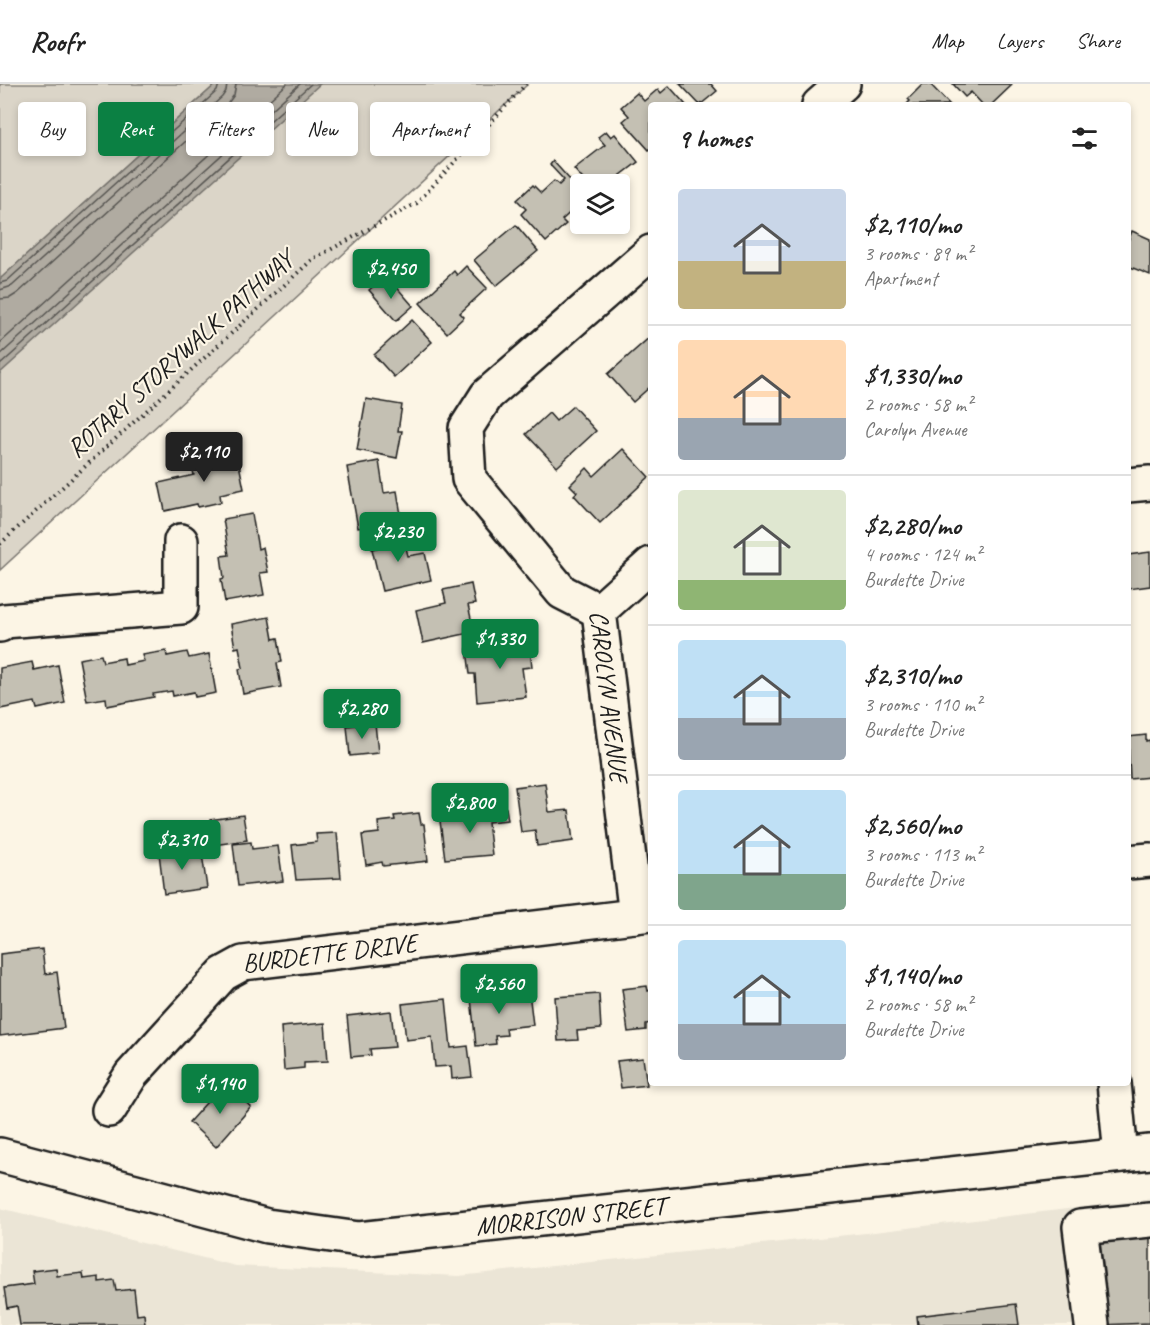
<!DOCTYPE html>
<meta charset="utf-8">
<style>
body{margin:0;font-family:Caveat,sans-serif;background:#f6f6f6;color:#222;height:100vh;display:flex;flex-direction:column;font-size:22px;white-space:nowrap}
*{box-sizing:border-box;margin:0}
p{font-size:20px;color:#767676}
.icon{flex:none;width:33px;height:33px;fill:none;stroke:currentColor;stroke-width:2;stroke-linecap:round;stroke-linejoin:round}
.map{position:relative;flex:1;overflow:hidden}
.side{position:absolute;left:648px;top:18px;width:483px;height:984px;display:flex;flex-direction:column;background:#fff;border-radius:6px;box-shadow:0 3px 9px #0003}
.side>*{flex:none}
.guide{position:absolute;left:18px;top:18px;width:540px;height:54px;display:flex;gap:12px}
.fabs{position:absolute;left:570px;top:90px;display:grid;gap:12px}
.fabs a{display:grid;place-items:center;width:60px;height:60px;border-radius:6px;background:#fff;box-shadow:0 3px 9px #0003;font-size:30px}
.price{position:absolute;translate:-50% -51px;padding:0 14px;border-radius:6px;background:#0b8043;color:#fff;font-size:20px;line-height:39px;filter:drop-shadow(0 2px 3px #0008)}
.price::after{content:'';position:absolute;left:50%;top:36px;width:18px;height:14px;margin-left:-9px;background:inherit;clip-path:polygon(0 0,100% 0,50% 100%)}
.price.active{background:#222;color:#fff}
ul{padding:0;list-style:none}
li{display:flex;align-items:center;gap:18px;height:150px;padding:0 30px}
li+li{border-top:2px solid #e0e0e0}
li span{display:grid;place-items:center;flex:none;width:168px;height:120px;border-radius:6px;color:#555}
li>.icon{margin-inline-start:auto}
span .icon{width:72px;height:72px;fill:#fffc;stroke-width:1}
li b{font-size:26px}
h2{display:flex;justify-content:space-between;align-items:center;height:72px;padding:0 30px;font-size:26px}
.pill{padding:0 21px;border-radius:6px;background:#fff;box-shadow:0 3px 9px #0003;font-size:21px;line-height:54px}
.pill.active{background:#0b8043;color:#fff}
header{display:flex;align-items:center;gap:36px;box-sizing:border-box;height:84px;padding:0 30px;background:#fff;border-bottom:2px solid #e0e0e0}
header strong{font-size:28px}
nav{display:flex;gap:33px;margin-inline-start:auto;font-size:21px}
.map>svg:first-child{display:block}
</style>
<header>
<strong>Roofr</strong>
<nav><a>Map</a><a>Layers</a><a>Share</a></nav>
</header>
<div class="map">
<svg width="1150" height="1241" viewBox="0 0 1150 1241">
<rect width="100%" height="100%" fill="#fcf5e5"/>
<filter id="ink" filterUnits="userSpaceOnUse"><feTurbulence type="fractalNoise" baseFrequency=".0167" numOctaves="2"/><feDisplacementMap in="SourceGraphic" scale="12" xChannelSelector="R" yChannelSelector="G"/><feConvolveMatrix kernelMatrix="1 2 1 2 8 2 1 2 1" color-interpolation-filters="sRGB"/></filter>
<g filter="url(#ink)">
<polygon fill="#ebe5d6" points="1150,1115 1150,1241 0,1241 0,1124 236,1182 459,1192 866,1149"/>
<g fill="#dbd5c8" stroke="#7c7872" stroke-width="1.5">
<polygon points="0,0 216,0 0,195"/>
<polygon points="316,0 528,0 0,486 0,285"/>
</g>
<polygon fill="#b0aba1" stroke="#75726c" stroke-width="1.5" points="216,0 320,0 0,289 0,195"/>
<g fill="none" stroke-linecap="round" stroke-linejoin="round">
<g stroke="#575551" stroke-width="1.5">
<polyline points="0,199 7,197 217,7 219,0"/>
<polyline points="0,206 12,202 222,13 226,7 227,0"/>
<polyline points="0,215 10,214 18,209 228,19 234,11 236,0"/>
<polyline points="0,259 287,0"/>
<polyline points="0,271 300,0"/>
<polyline points="0,281 311,0"/>
</g>
</g>
<g fill="#c4c0b3" stroke="#1c1c1c" stroke-width="1.5">
<polygon points="680,0 711,0 717,7 700,21"/>
<polygon points="923,0 930,0 950,21 906,21 910,17 908,15"/>
<polygon points="953,0 1011,0 1012,1 991,21 983,21 971,8 965,13"/>
<polygon points="669,2 686,21 651,21 651,65 649,66 623,37 629,32 621,23 637,9 644,17 658,5 661,9"/>
<polygon points="606,47 611,53 615,50 638,78 609,100 587,100 574,85 605,61 598,53"/>
<polygon points="553,77 580,107 580,119 562,136 566,140 546,158 521,130 526,125 517,116 533,101 541,109 554,97 559,101 564,96 550,81"/>
<polygon points="516,141 538,167 496,202 474,176"/>
<polygon points="1132,147 1150,155 1150,191 1128,182 1128,157"/>
<polygon points="466,182 487,204 460,229 464,233 447,249 420,219 454,187 457,191"/>
<polygon points="381,196 389,205 394,200 413,222 396,237 369,206"/>
<polygon points="412,236 432,258 394,293 374,271"/>
<polygon points="651,252 651,302 633,318 608,290"/>
<polygon points="366,315 402,321 398,347 402,347 397,374 357,366"/>
<polygon points="573,322 596,347 557,383 526,350 549,329 556,337"/>
<polygon points="236,365 244,405 220,410 221,418 198,423 197,420 165,427 159,399 194,391 192,382 212,377 211,371"/>
<polygon points="623,365 649,393 600,439 574,411 577,408 570,401 587,384 594,392"/>
<polygon points="379,377 384,409 397,407 402,437 358,444 347,383"/>
<polygon points="252,430 258,465 263,463 268,488 260,489 264,511 225,518 221,495 224,494 221,472 229,471 223,435"/>
<polygon points="402,447 408,472 425,469 431,496 382,507 372,465 377,464 375,453"/>
<polygon points="1150,468 1150,502 1128,505 1128,471"/>
<polygon points="471,500 475,520 468,521 474,548 423,559 416,526 446,519 443,506"/>
<polygon points="269,533 273,555 278,554 282,578 277,579 281,603 243,610 239,585 243,584 239,563 235,564 231,540"/>
<polygon points="529,554 532,583 522,584 526,613 477,618 475,590 470,590 467,565 502,561 501,557"/>
<polygon points="166,567 167,572 187,568 189,574 209,570 216,609 195,613 194,608 173,612 172,607 153,610 154,613 107,622 106,614 87,617 79,575 101,571 103,578 124,574 125,581 144,577 142,571"/>
<polygon points="32,578 34,586 58,581 65,619 37,625 35,618 0,625 0,584"/>
<polygon points="375,639 378,669 350,672 347,642"/>
<polygon points="1146,651 1146,657 1150,656 1150,693 1130,695 1128,653"/>
<polygon points="545,699 549,728 569,726 573,757 537,762 535,746 521,748 515,703"/>
<polygon points="506,724 508,736 488,738 492,771 445,775 440,737 466,735 465,728"/>
<polygon points="419,729 421,740 424,740 428,777 383,782 382,778 366,781 362,751 379,749 378,738 395,736 394,732"/>
<polygon points="243,731 247,756 214,761 210,736"/>
<polygon points="337,749 341,794 296,796 292,761 317,758 316,750"/>
<polygon points="251,758 252,765 278,762 283,797 238,802 233,760"/>
<polygon points="190,761 191,771 202,770 207,804 164,810 159,769 175,767 174,763"/>
<polygon points="42,865 45,890 57,888 64,944 0,952 0,870"/>
<polygon points="647,902 648,907 651,906 651,939 646,940 646,946 628,948 622,905"/>
<polygon points="505,906 506,910 529,908 533,941 506,944 507,951 495,952 496,960 476,962 471,914 482,912 482,908"/>
<polygon points="599,910 601,945 577,947 578,956 558,957 555,913"/>
<polygon points="446,915 451,964 468,962 472,993 452,995 451,982 435,983 432,953 406,956 402,920"/>
<polygon points="391,927 395,963 370,965 371,971 351,973 347,932"/>
<polygon points="325,939 328,977 304,978 304,984 284,986 281,943"/>
<polygon points="643,974 647,1001 621,1004 617,977"/>
<polygon points="224,999 251,1023 216,1063 189,1038"/>
<polygon points="1150,1150 1150,1239 1100,1241 1090,1156"/>
<polygon points="56,1184 57,1192 83,1189 84,1195 99,1193 99,1198 114,1196 116,1207 134,1205 137,1231 144,1230 145,1240 20,1241 17,1222 7,1224 4,1204 34,1200 32,1187"/>
<polygon points="1016,1220 1019,1241 918,1241 917,1232"/>
</g>
<g fill="none" stroke-linecap="round" stroke-linejoin="round">
<g stroke="#1c1c1c" stroke-width="38">
<g id="minor">
<polyline points="819,21 843,0"/>
<polyline points="1128,401 1150,399"/>
<polyline points="599,527 562,508 469,395 466,344 487,311 651,168"/>
<path id="s1" d="M599 527 636 832"/>
<polyline points="599,527 651,480"/>
<polyline points="0,541 4,537 181,523 181,457"/>
<polyline points="1128,778 1150,776"/>
<polyline points="1114,999 1121,1071"/>
<path id="s2" d="M109 1026 131 991 223 890 243 879 651 830"/>
<path id="s3" d="M0 1071 267 1142 359 1155 1150 1068"/>
<polyline points="1092,1241 1080,1143 1150,1136"/>
</g>
</g>
<polyline stroke="#1c1c1c" stroke-width="4" stroke-dasharray="1.5 4.5" stroke-linecap="butt" points="0,460 313,175 417,119 526,0"/>
<use href="#minor" stroke="#fcf5e5" stroke-width="33"/>
</g>
</g>
<g text-anchor="middle" dominant-baseline="central" stroke-width="4.5" stroke-linejoin="round" paint-order="stroke">
<g font-size="26" fill="#1c1c1c" stroke="#fcf5e5">
<text transform="translate(180 270) rotate(-42)">ROTARY STORYWALK PATHWAY</text>
<text stroke="none"><textPath href="#s1" startOffset="86">CAROLYN AVENUE</textPath></text>
<text stroke="none"><textPath href="#s2" startOffset="288">BURDETTE DRIVE</textPath></text>
<text stroke="none"><textPath href="#s3" startOffset="582">MORRISON STREET</textPath></text>
</g>
</g>
</svg>
<div class="fabs">
<a><svg class="icon" aria-label="layers" viewBox="0 0 24 24"><path d="M12 4l9 5-9 5-9-5zM3 14l9 5 9-5"/></svg></a>
</div>
<b class="price" style="left:391px;top:216px">$2,450</b>
<b class="price active" style="left:204px;top:399px">$2,110</b>
<b class="price" style="left:398px;top:479px">$2,230</b>
<b class="price" style="left:500px;top:586px">$1,330</b>
<b class="price" style="left:362px;top:656px">$2,280</b>
<b class="price" style="left:470px;top:750px">$2,800</b>
<b class="price" style="left:182px;top:787px">$2,310</b>
<b class="price" style="left:499px;top:931px">$2,560</b>
<b class="price" style="left:220px;top:1031px">$1,140</b>
<div class="guide">
<a class="pill">Buy</a>
<a class="pill active">Rent</a>
<a class="pill">Filters</a>
<a class="pill">New</a>
<a class="pill">Apartment</a>
</div>
<section class="side">
<h2>9 homes<svg class="icon" aria-label="filters" viewBox="0 0 24 24"><path d="M4 7h16M4 17h16"/><circle cx="9" cy="7" r="2"/><circle cx="15" cy="17" r="2"/></svg></h2>
<ul>
<li><span style="background:linear-gradient(#c9d6e8 60%,#c2b280 0)"><svg class="icon" aria-label="home" viewBox="0 0 24 24"><path d="M3 11l9-7 9 7M6 9v11h12V9"/></svg></span><div><b>$2,110/mo</b><p>3 rooms · 89 m²</p><p>Apartment</p></div></li>
<li><span style="background:linear-gradient(#ffd9b3 65%,#9aa5b1 0)"><svg class="icon" aria-label="home" viewBox="0 0 24 24"><path d="M3 11l9-7 9 7M6 9v11h12V9"/></svg></span><div><b>$1,330/mo</b><p>2 rooms · 58 m²</p><p>Carolyn Avenue</p></div></li>
<li><span style="background:linear-gradient(#dfe7d0 75%,#8fb573 0)"><svg class="icon" aria-label="home" viewBox="0 0 24 24"><path d="M3 11l9-7 9 7M6 9v11h12V9"/></svg></span><div><b>$2,280/mo</b><p>4 rooms · 124 m²</p><p>Burdette Drive</p></div></li>
<li><span style="background:linear-gradient(#bfe0f5 65%,#9aa5b1 0)"><svg class="icon" aria-label="home" viewBox="0 0 24 24"><path d="M3 11l9-7 9 7M6 9v11h12V9"/></svg></span><div><b>$2,310/mo</b><p>3 rooms · 110 m²</p><p>Burdette Drive</p></div></li>
<li><span style="background:linear-gradient(#bfe0f5 70%,#7fa58c 0)"><svg class="icon" aria-label="home" viewBox="0 0 24 24"><path d="M3 11l9-7 9 7M6 9v11h12V9"/></svg></span><div><b>$2,560/mo</b><p>3 rooms · 113 m²</p><p>Burdette Drive</p></div></li>
<li><span style="background:linear-gradient(#bfe0f5 70%,#9aa5b1 0)"><svg class="icon" aria-label="home" viewBox="0 0 24 24"><path d="M3 11l9-7 9 7M6 9v11h12V9"/></svg></span><div><b>$1,140/mo</b><p>2 rooms · 58 m²</p><p>Burdette Drive</p></div></li>
</ul>
</section>
</div>
